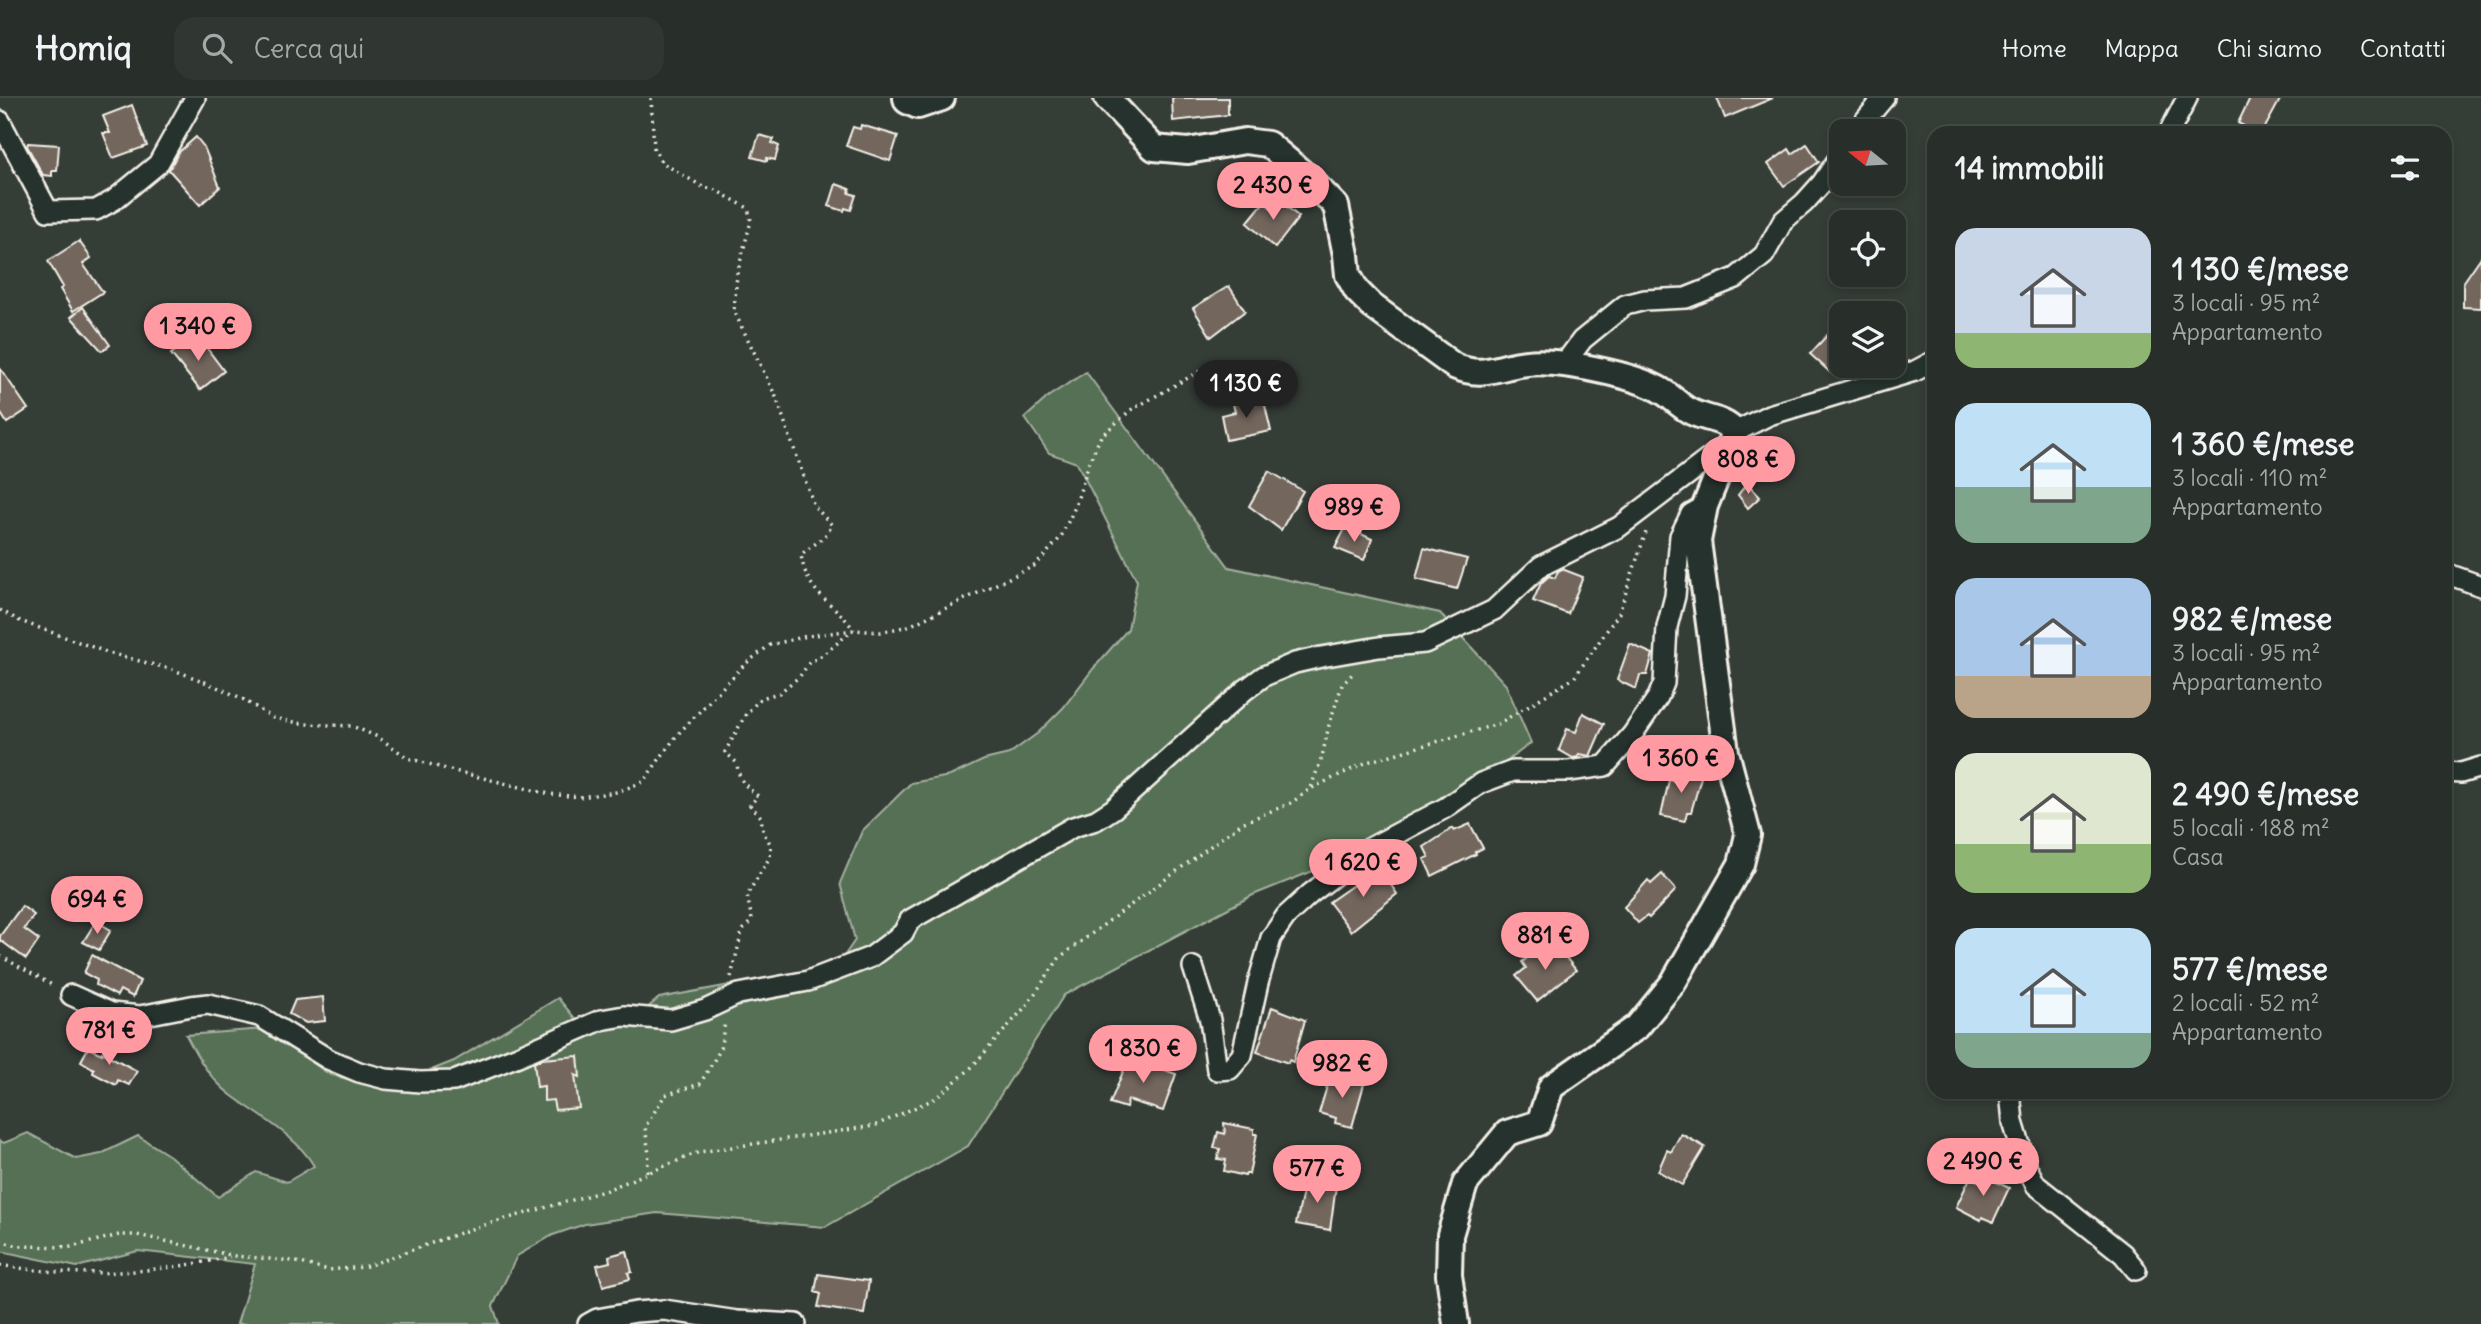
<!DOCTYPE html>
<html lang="it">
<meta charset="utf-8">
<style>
body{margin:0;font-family:Delius,sans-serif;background:#303631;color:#f1f3f6;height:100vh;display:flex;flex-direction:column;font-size:26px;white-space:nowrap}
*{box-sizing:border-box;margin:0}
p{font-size:23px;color:#a5a8a8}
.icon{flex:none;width:38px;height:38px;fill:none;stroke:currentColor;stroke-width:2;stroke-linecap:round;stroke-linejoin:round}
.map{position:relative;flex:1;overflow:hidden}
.drawer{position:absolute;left:1927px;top:28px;width:525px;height:973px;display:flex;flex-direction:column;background:#282e29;border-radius:21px;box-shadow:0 4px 10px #0003,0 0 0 2px #444a46}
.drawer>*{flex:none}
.needle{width:46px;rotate:288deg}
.fabs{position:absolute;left:1829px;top:21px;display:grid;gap:14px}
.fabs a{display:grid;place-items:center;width:77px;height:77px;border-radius:14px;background:#282e29;box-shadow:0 4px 10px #0003,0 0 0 2px #444a46;font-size:35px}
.price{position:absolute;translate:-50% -60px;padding:0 16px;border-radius:24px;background:#ff9aa2;color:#111;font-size:23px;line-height:46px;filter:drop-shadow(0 2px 4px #0008)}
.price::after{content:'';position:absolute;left:50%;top:42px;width:21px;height:16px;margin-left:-10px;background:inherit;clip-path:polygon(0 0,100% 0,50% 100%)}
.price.selected{background:#222;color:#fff}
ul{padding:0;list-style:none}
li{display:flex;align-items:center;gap:21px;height:175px;padding:0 28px}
li span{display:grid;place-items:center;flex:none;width:196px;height:140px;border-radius:21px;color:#555}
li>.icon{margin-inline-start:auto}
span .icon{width:84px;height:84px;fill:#fffc;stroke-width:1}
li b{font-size:30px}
h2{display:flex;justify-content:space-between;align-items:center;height:84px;padding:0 28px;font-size:30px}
header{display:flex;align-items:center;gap:42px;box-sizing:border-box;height:98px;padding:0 35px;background:#282e29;border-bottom:2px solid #444a46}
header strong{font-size:33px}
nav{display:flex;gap:38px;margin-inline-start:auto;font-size:24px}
.search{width:490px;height:63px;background:#303631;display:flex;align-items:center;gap:18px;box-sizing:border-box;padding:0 24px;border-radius:21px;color:#a5a8a8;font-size:26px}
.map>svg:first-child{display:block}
</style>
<header>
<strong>Homiq</strong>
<div class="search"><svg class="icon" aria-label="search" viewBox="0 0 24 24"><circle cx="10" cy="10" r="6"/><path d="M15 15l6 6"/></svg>Cerca qui</div>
<nav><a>Home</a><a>Mappa</a><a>Chi siamo</a><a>Contatti</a></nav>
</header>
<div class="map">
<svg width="2481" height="1226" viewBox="0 0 2481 1226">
<rect width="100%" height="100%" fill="#353d37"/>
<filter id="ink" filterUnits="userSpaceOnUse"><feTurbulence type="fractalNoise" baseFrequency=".0143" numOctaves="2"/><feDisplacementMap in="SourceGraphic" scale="14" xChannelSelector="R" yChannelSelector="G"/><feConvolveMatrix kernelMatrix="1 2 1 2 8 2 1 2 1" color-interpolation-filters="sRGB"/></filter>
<g filter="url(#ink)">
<path fill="#546f55" stroke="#a4b09e" stroke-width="2" d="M1086 274 1229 469 1440 515 1506 587 1531 645 1445 710 1370 750 1253 797 1064 897 968 1048 825 1129 657 1115 585 1126 553 1137 517 1158 493 1208 499 1226H237L255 1166 138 1153 77 1169 0 1153V1043L4 1045 28 1035 76 1061 101 1056 138 1038 170 1058 218 1099 256 1074 287 1084 314 1068C296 1037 260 1019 231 997 210 981 198 960 186 937L265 931 329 976 384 991 454 963 558 900 583 930 626 928 659 900 796 875 836 870 855 842 840 785 862 733 911 685 950 678 984 662 1009 656 1038 635 1063 610 1093 571 1128 531 1137 483 1077 365 1049 355 1025 320 1049 298Z"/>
<g fill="#72665d" stroke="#f4f1e8" stroke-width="2">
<polygon points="1172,0 1228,0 1228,17 1173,23"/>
<polygon points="1717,0 1773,0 1725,20"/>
<polygon points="2250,0 2281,0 2262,35 2242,35 2244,28 2238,25"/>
<polygon points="132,7 147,48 113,60 103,35 110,35 103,18"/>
<polygon points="861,27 898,38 890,63 846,48 853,29 860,31"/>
<polygon points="759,37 774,41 772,45 779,48 775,62 767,60 767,63 752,59"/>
<polygon points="196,39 204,49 220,89 200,107 169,72 178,55"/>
<polygon points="28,45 59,47 57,73 52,73 52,78 43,77 27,48"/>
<polygon points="1807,46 1819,64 1784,88 1768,66 1789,51 1792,56"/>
<polygon points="836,86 850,91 849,95 856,97 851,112 845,110 844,113 829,108"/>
<polygon points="1280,103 1299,119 1275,150 1247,125 1264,104 1272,111"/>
<polygon points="79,143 91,160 83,166 103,194 73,213 60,191 63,189 48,163"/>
<polygon points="2481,159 2481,210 2463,209 2463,185"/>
<polygon points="1229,188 1245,213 1211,239 1193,210"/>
<polygon points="83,209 110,247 102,253 71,219"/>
<polygon points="1841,222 1841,265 1831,275 1810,256"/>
<polygon points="194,239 202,251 206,249 224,273 200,292 171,256"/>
<polygon points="0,270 28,311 7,325 0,314"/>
<polygon points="1263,299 1271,333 1226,342 1221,317 1235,314 1233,306"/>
<polygon points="1269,373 1303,393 1281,432 1249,408"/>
<polygon points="1747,385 1760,399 1748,410 1738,397"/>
<polygon points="1346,429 1372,441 1364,462 1335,450"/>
<polygon points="1424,450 1467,461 1457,491 1416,481"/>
<polygon points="1562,471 1583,479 1568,516 1533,503 1541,485 1549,478 1555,480 1558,473"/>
<polygon points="1630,546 1653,556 1647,577 1640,577 1636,591 1617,582"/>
<polygon points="1583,615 1604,626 1590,658 1579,656 1578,659 1573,660 1559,652 1567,631 1576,634"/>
<polygon points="1681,671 1702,676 1691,714 1687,714 1685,723 1661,718 1669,682 1676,683"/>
<polygon points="1470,726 1483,750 1475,754 1476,756 1432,778 1424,761 1429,759 1424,749 1453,730 1454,733"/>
<polygon points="1379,769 1397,796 1351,833 1329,804"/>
<polygon points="1662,776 1676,792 1649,820 1647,818 1638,825 1624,809 1648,782 1651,786"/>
<polygon points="22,808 34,817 24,831 39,842 26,861 0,842 0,838"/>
<polygon points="96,823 111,832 99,852 83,844"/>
<polygon points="1555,846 1576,872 1537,903 1516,878 1526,870 1522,864 1534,855 1538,860"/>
<polygon points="92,857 140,883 133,899 120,892 117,898 96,887 97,882 84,875"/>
<polygon points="323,899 325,923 306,925 289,916 295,902"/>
<polygon points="1272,909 1305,922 1293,964 1289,962 1288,965 1257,954"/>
<polygon points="88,950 102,956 102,954 137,973 129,987 118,982 116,987 93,975 94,971 81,963"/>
<polygon points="578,958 580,979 575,977 579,1010 555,1012 553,1002 544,1003 544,988 537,989 534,964 542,961"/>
<polygon points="1129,959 1176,976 1163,1013 1128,1002 1126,1010 1110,1005"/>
<polygon points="1331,975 1364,986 1352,1029 1335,1025 1336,1020 1319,1015"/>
<polygon points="1224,1025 1254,1031 1254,1036 1257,1036 1249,1076 1246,1076 1245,1078 1224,1073 1226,1062 1217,1061 1220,1051 1214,1050 1218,1034 1225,1036"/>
<polygon points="1681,1036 1705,1049 1682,1087 1658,1073 1667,1052 1671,1054"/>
<polygon points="1980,1076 2009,1090 1993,1124 1982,1119 1981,1122 1956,1109 1970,1080 1978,1083"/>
<polygon points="1306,1080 1336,1088 1330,1132 1296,1126"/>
<polygon points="627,1153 632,1174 628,1175 630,1181 603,1188 597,1167 610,1164 609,1158"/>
<polygon points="818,1176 869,1183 864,1216 818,1209 821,1196 815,1194"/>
</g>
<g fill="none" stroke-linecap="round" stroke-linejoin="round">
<g stroke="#f4f1e8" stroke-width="24">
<g id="minor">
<polyline points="0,23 48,113 96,112 114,102 158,66 195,0"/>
<polyline points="1856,33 1884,0"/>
<polyline points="2169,35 2187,0"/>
<polyline points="1565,265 1582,242 1625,207 1645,202 1686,200 1736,180 1764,157 1783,123 1804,105 1822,85 1841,57"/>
<polyline points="1735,334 1769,317 1915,273 1934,263"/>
<polyline points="2445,475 2481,488"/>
<polyline points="2445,674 2461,675 2481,669"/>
<polyline points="1193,869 1210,922 1217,972 1230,971 1242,957 1258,885 1271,840 1286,818 1310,796 1370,750 1445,710 1481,685 1513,673 1569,673 1605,668 1632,637 1658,599 1664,585 1667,529 1675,498 1680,438 1691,416 1705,408"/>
<polyline points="71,897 111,915 140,918 191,908 208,906 259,918 328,961 359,974 386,981 420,984 454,983 518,958 601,922 624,918 671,922 705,912 739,896 808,883 871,859 903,835 910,822 1073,729 1096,722 1113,711 1245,592 1264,578 1295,565 1321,559 1379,549 1425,545 1494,512 1541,468 1619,429 1732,343"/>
<polyline points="2010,994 2013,1024 2027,1070 2036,1087 2123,1156 2136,1172"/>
<polyline points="588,1226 597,1221 636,1214 664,1212 737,1223 796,1226"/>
</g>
</g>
<g stroke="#f4f1e8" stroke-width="30">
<g id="tertiary">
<polyline points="906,0 907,3 918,8 942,0"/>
<path d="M1107 0 1154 50 1188 53 1245 43 1268 46 1307 79 1336 108 1346 157 1348 177 1357 193 1372 208 1454 268C1484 281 1497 268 1527 265 1557 261 1636 277 1662 293 1671 298 1679 307 1688 312 1704 322 1722 319 1735 334L1705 408 1698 443 1726 654 1748 737 1741 766 1673 885 1637 929 1551 989 1539 1025 1507 1035 1465 1086 1450 1137 1449 1177 1456 1226"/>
</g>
</g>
<g stroke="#f4f1e8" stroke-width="3.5" stroke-dasharray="2 5" stroke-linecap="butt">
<path d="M651 0 654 50 661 64 703 89 715 92 748 110 751 123 737 176 734 213 776 299 814 408 832 427C825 442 814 445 801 457 808 499 832 501 854 532"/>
<polyline points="0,512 20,523 109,555 174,572 210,586 241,600 273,620 305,626 352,628 378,639 408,660 446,671 549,696 580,699 617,694 643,684 677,637 744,567 770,547 807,538 854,532 880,534 909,528 1036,467 1061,439 1075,409 1090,362 1101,338 1131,312 1202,272 1225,266 1262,264"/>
<polyline points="1311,689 1322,659 1329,627 1342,587 1355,573"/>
<polyline points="0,858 54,888"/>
<path d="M731 879 742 833 752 822 747 797 770 759 771 747 763 734 761 719 750 707 758 698C745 688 738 681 737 665L725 654 746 616 761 600 779 595 800 578 809 565 824 556 852 533"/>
<polyline points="647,1074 649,1056 645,1029 665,997 700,986 720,952 725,924"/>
<polyline points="0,1143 18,1148 71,1149 119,1137 137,1137 235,1158 293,1163 328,1172 364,1169 474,1130 604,1093 699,1054 874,1028 934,1001 969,972 1027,907 1060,859 1242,725 1291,705 1310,691 1367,664 1498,626 1574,580 1619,515 1647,431"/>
<path d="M0 1167C78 1181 153 1175 230 1159"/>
</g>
<use href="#minor" stroke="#26332d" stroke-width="19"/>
<use href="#tertiary" stroke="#26332d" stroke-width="24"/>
</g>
</g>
</svg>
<div class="fabs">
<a><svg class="needle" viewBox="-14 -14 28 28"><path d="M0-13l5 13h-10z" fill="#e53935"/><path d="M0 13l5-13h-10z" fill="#a5a8a8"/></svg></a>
<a><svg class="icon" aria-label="locate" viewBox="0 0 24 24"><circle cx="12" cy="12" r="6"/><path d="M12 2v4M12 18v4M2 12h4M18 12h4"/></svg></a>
<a><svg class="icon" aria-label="layers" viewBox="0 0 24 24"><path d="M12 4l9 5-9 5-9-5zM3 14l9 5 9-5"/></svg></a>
</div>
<b class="price" style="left:1273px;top:124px">2 430 €</b>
<b class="price" style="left:198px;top:265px">1 340 €</b>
<b class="price selected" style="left:1246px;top:322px">1 130 €</b>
<b class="price" style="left:1748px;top:398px">808 €</b>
<b class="price" style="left:1354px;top:446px">989 €</b>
<b class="price" style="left:1681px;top:697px">1 360 €</b>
<b class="price" style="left:1363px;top:801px">1 620 €</b>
<b class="price" style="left:97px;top:838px">694 €</b>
<b class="price" style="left:1545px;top:874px">881 €</b>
<b class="price" style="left:109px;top:969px">781 €</b>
<b class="price" style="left:1143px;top:987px">1 830 €</b>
<b class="price" style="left:1342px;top:1002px">982 €</b>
<b class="price" style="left:1983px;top:1100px">2 490 €</b>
<b class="price" style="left:1317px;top:1107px">577 €</b>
<section class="drawer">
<h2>14 immobili<svg class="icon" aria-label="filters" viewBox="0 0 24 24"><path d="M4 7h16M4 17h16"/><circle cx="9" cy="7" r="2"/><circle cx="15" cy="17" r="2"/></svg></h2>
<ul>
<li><span style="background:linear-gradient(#c9d6e8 75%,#8fb573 0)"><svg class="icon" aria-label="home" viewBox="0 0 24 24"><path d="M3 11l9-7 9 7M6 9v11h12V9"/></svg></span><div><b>1 130 €/mese</b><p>3 locali · 95 m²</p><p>Appartamento</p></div></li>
<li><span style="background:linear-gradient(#bfe0f5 60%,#7fa58c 0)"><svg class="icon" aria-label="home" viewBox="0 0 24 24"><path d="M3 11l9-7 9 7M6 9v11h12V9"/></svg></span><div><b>1 360 €/mese</b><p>3 locali · 110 m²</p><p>Appartamento</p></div></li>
<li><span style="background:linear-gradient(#a9c7e8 70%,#b9a48a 0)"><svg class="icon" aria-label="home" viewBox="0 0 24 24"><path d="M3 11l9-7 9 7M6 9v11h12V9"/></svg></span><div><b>982 €/mese</b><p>3 locali · 95 m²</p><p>Appartamento</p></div></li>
<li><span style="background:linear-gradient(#dfe7d0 65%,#8fb573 0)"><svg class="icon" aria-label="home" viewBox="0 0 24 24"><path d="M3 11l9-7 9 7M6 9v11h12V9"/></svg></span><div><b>2 490 €/mese</b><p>5 locali · 188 m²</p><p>Casa</p></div></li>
<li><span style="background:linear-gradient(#bfe0f5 75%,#7fa58c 0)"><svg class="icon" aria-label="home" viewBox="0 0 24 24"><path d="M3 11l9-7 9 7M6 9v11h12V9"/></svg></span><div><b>577 €/mese</b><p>2 locali · 52 m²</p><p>Appartamento</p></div></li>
</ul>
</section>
</div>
